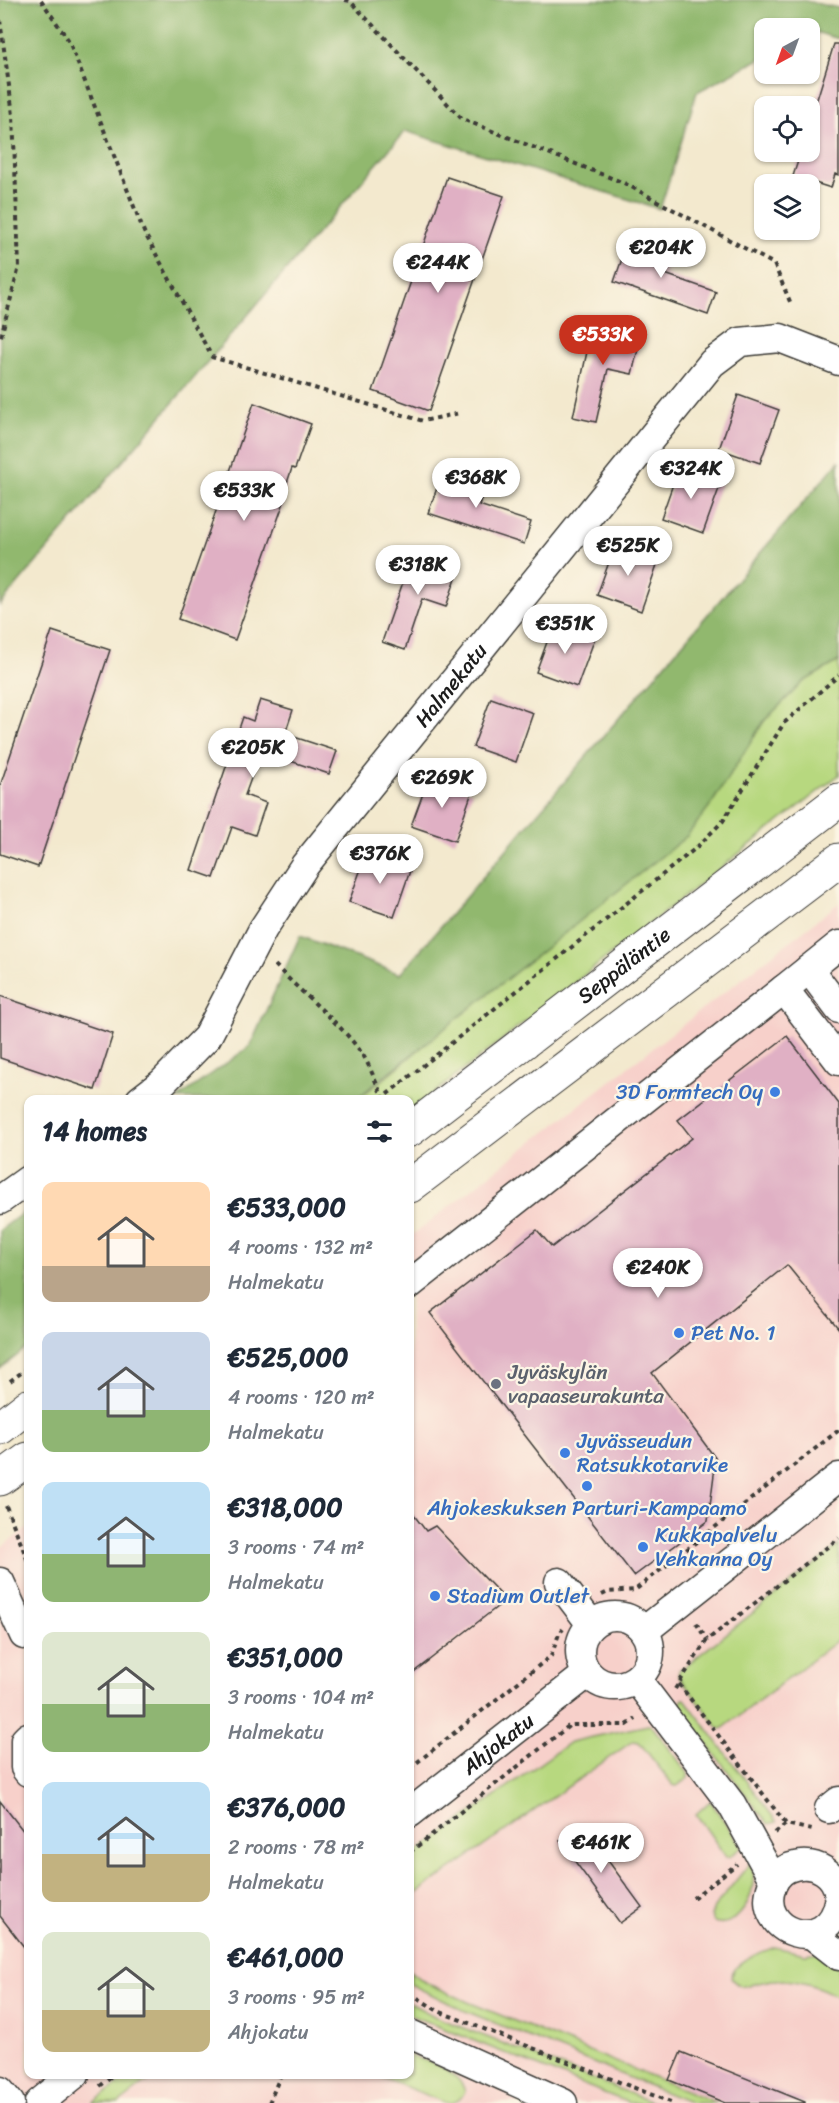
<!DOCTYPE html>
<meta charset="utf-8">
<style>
body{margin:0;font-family:Sriracha,sans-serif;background:#f2f2f3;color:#1f2937;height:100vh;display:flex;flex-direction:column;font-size:22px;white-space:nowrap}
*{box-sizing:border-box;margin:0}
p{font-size:20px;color:#747a83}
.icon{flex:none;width:33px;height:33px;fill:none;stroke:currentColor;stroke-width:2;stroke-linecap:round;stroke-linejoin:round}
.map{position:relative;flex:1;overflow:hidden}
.panel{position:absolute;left:24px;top:1095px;width:390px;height:984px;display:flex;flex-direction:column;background:#fff;border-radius:12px;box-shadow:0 2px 4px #0004}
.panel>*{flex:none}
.needle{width:39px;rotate:221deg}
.tools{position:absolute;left:754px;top:18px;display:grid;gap:12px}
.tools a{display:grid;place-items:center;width:66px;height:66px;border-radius:12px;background:#fff;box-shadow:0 2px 4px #0004;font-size:30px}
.price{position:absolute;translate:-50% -51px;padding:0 14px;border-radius:21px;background:#fff;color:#222;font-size:20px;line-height:39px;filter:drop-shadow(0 2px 3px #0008)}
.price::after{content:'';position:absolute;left:50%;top:36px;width:18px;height:14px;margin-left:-9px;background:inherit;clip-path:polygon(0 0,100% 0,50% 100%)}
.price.on{background:#c8321e;color:#fff}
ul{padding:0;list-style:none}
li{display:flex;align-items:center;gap:18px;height:150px;padding:0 18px}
li span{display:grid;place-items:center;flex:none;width:168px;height:120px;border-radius:12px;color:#555}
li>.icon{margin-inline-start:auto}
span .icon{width:72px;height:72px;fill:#fffc;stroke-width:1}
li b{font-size:26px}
h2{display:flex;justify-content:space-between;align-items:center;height:72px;padding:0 18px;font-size:26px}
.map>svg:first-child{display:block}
</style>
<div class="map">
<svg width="839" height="2103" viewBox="0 0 839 2103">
<rect width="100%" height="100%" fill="#fcf5e5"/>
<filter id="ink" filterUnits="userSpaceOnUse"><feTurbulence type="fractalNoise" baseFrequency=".0167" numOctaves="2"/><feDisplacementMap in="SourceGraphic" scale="12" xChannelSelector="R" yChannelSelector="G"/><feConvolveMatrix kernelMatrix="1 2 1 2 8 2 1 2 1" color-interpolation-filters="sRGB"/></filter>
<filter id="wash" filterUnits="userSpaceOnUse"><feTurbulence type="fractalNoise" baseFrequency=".008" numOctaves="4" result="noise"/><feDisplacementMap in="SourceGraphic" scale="24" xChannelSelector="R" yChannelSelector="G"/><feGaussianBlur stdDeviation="1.35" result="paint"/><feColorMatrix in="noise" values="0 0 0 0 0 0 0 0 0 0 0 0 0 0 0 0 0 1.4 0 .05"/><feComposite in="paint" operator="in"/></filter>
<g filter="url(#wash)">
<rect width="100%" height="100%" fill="#f3e9ce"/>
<polygon fill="#f7d0ca" points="839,903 839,2103 0,2103 0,1548 28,1528 28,2074 410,2074 410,1237"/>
<g fill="#b7d87f" stroke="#6a7a4e" stroke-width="1.5">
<polygon points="839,661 839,775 410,1112 410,1100 356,1100 384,1079 712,803 764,721 803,682"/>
<polygon points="839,1545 839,1639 722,1729 719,1729 678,1675 679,1671"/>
<polygon points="683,1699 685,1699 777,1822 768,1824 678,1706"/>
<polygon points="648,1725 652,1726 688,1773 688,1778 677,1786 673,1785 639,1742 633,1741 410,1898 410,1857 570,1742"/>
<polygon points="709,1802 711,1802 742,1847 729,1857 726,1857 696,1814"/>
<path d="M750 1863C762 1884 741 1932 714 1922L711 1916 714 1908Z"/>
<path d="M775 1947 805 1954 820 1952 839 1964V1997C819 1986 799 1979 775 1980 764 1980 753 1986 742 1986 737 1985 734 1982 731 1978 735 1960 760 1953 775 1947Z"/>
<polygon points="410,1971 421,1980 468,2002 717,2103 691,2103 463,2010 410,1984"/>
<polygon points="410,2003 436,2017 654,2103 629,2103 427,2022 410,2015"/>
<path d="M410 2055C430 2063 457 2068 465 2091 461 2100 456 2103 446 2103L376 2075 410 2074Z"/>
<polygon points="130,2075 156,2075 119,2103 93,2103"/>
</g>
<g fill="#91b86e" stroke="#566a45" stroke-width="1.5">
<polygon points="0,0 801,0 839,8 839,39 812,31 810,32 810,28 765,28 765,56 697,92 660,209 405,131 0,605"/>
<polygon points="839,461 839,661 803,682 764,721 712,803 687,836 356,1099 177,1099 250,1046 300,936 400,974"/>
<polygon points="28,1209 28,1347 0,1369 0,1230"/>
</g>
<g id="blocks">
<g fill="#e0b0c4">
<polygon points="834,44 839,44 839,175 835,174 831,188 793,176 801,152 810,152 810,122"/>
<polygon points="447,177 504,196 429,411 373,391"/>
<polygon points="640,239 673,250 665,274 716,292 708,315 614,282 623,256 633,260"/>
<polygon points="594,319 620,325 618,336 640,341 632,374 608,369 596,422 573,417"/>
<polygon points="738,395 779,410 760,463 719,449"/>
<polygon points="254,403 311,424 295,469 292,468 281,501 284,502 235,640 178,619"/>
<polygon points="679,467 721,483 703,533 661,518"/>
<polygon points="454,470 487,481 479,505 531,522 524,544 428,513 437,488 447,491"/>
<polygon points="616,543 659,559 641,611 597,595"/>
<polygon points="415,548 440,557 436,567 457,575 446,607 422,599 405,650 382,642"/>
<polygon points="554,623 595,638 577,687 536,672"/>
<polygon points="52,631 110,650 38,867 0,854 0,786"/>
<polygon points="491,698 533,713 516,762 473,747"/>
<polygon points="260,700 293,710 285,734 337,751 329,774 261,751 245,795 266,803 255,835 232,827 214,878 191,870 243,717 253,721"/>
<polygon points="429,777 472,792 455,841 411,826"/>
<polygon points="367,852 411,868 394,917 349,902"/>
<polygon points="0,996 113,1034 95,1090 0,1058"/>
<polygon points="787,1036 839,1104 839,1329 787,1265 652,1373 716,1459 708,1521 634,1576 430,1313 537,1230 552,1247 692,1138 678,1120"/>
<polygon points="410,1510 426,1531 435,1526 506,1600 410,1675"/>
<polygon points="0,1801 28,1837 28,1952 0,1916"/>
<polygon points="582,1825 642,1907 620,1923 560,1841"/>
<polygon points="681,2052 805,2102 805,2103 725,2103 669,2080"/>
</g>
</g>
</g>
<g filter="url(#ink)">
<use href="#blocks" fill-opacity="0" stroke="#3c3b37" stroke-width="1.5"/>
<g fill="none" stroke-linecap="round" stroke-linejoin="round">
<g stroke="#3c3b37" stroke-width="31">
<g id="minor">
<polyline points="839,945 784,989 839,1061"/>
<polyline points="809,969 839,1009"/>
<path id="s1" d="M140 1100 162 1083 207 1037 263 929 305 865 712 363 740 342 780 338 839 361"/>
<polyline points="0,1200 28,1180"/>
<polyline points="410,1284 784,989"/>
<polyline points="0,1582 24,1635"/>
<polyline points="559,1582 591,1624"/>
<circle cx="615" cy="1651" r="35"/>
<polyline points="644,1631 839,1477"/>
<polyline points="637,1680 732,1805 774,1881"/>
<polyline points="28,1737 25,1740 25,1768 28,1772"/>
<polyline points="829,1809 839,1801"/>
<path id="s2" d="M410 1813 587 1674"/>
<path d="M839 1895C836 1873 816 1861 795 1866 784 1868 776 1875 772 1886 754 1932 828 1958 839 1902"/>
<polyline points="811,1934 839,1956"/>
<polyline points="410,2034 563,2103"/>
<polyline points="0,2091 10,2103"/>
<polyline points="39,2103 75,2074"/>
</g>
</g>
<g stroke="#3c3b37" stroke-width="35">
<g id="major">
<path id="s3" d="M410 1130 839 800"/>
<polyline points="410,1186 839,860"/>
<polyline points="0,1428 28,1406"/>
<polyline points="0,1479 28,1459"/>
</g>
</g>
<g stroke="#3c3b37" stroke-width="4" stroke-dasharray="4.5 4.5" stroke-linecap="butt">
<polyline points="41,0 69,41 144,232 212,357 423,421 460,413"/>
<polyline points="345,0 350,1 462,119 624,183 774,264 791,304"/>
<polyline points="0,20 13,115 19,267 0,340"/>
<path d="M275 965C302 994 342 1024 363 1055 371 1068 376 1084 383 1097"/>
<polyline points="380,1100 696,848 723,821 784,723 839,675"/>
<polyline points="10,1381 28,1368"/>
<polyline points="6,1506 28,1561"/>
<polyline points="602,1595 608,1592 635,1590 839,1430"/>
<polyline points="696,1623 707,1640"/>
<polyline points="679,1684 786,1824"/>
<polyline points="675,1689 707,1640 839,1538"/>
<polyline points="410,1768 551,1656 559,1634 563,1629"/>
<polyline points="775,1833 786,1824 812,1830"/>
<polyline points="410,1852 570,1725 627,1725 636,1719"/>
<polyline points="693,1898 737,1864"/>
<polyline points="410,1993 438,2011 673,2103"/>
<polyline points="100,2086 115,2074"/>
<polyline points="269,2103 281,2074"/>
</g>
<use href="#minor" stroke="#fff" stroke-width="28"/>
<use href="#major" stroke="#fff" stroke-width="33"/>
</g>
</g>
<g fill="#3f7fe0" stroke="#fcf5e5" stroke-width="2">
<circle cx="775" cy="1092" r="6"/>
<circle cx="679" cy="1333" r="6"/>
<circle cx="565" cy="1453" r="6"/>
<circle cx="587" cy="1486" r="6"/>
<circle cx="643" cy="1547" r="6"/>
<circle cx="435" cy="1596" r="6"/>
</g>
<circle fill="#6b7280" stroke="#fcf5e5" stroke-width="2" cx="496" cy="1384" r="6"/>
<g text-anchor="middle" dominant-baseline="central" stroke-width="4.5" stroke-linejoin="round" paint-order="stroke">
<g font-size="21" fill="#1c1c1c" stroke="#fcf5e5">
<text stroke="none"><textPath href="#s1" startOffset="522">Halmekatu</textPath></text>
<text stroke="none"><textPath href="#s3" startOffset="270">Seppäläntie</textPath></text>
<text stroke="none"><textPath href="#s2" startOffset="112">Ahjokatu</textPath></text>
</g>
<g font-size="21" fill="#366cbe" stroke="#fcf5e5" text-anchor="start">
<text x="763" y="1092" text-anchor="end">3D Formtech Oy</text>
<text x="691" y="1333">Pet No. 1</text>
<text x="577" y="1441">Jyvässeudun<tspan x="577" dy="24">Ratsukkotarvike</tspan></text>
<text x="587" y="1508" text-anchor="middle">Ahjokeskuksen Parturi-Kampaamo</text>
<text x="655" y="1535">Kukkapalvelu<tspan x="655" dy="24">Vehkanna Oy</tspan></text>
<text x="447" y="1596">Stadium Outlet</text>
</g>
<g font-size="21" fill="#5b616d" stroke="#fcf5e5" text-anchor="start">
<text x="508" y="1372">Jyväskylän<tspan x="508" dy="24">vapaaseurakunta</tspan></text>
</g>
</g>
</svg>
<div class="tools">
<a><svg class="needle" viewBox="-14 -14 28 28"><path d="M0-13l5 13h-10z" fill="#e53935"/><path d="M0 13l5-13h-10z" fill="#747a83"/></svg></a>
<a><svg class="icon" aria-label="locate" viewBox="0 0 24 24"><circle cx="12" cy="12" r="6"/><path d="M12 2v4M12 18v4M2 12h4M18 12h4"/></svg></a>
<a><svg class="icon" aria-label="layers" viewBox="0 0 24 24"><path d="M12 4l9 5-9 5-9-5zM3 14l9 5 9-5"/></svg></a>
</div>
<b class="price" style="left:661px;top:279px">€204K</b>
<b class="price" style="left:438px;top:294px">€244K</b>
<b class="price on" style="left:603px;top:366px">€533K</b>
<b class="price" style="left:691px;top:500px">€324K</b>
<b class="price" style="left:476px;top:509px">€368K</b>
<b class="price" style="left:244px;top:522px">€533K</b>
<b class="price" style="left:628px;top:577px">€525K</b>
<b class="price" style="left:418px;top:596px">€318K</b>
<b class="price" style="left:565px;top:655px">€351K</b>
<b class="price" style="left:253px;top:779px">€205K</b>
<b class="price" style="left:442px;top:809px">€269K</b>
<b class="price" style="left:380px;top:885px">€376K</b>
<b class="price" style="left:658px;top:1299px">€240K</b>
<b class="price" style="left:601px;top:1874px">€461K</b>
<section class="panel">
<h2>14 homes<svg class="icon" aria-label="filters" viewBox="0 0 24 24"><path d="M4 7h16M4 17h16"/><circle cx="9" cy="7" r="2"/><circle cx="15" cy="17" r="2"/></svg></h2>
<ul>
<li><span style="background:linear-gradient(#ffd9b3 70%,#b9a48a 0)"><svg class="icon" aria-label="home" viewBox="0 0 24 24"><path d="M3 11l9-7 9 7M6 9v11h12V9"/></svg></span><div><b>€533,000</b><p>4 rooms · 132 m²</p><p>Halmekatu</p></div></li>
<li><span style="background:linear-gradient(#c9d6e8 65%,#8fb573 0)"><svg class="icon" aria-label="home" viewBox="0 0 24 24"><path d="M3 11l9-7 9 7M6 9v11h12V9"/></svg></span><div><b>€525,000</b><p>4 rooms · 120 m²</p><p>Halmekatu</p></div></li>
<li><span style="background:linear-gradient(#bfe0f5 60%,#8fb573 0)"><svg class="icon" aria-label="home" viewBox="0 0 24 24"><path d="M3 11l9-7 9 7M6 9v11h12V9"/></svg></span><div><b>€318,000</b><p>3 rooms · 74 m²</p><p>Halmekatu</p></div></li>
<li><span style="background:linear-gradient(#dfe7d0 60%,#8fb573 0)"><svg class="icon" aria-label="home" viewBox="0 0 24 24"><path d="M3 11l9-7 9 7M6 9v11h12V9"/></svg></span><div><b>€351,000</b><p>3 rooms · 104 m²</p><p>Halmekatu</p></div></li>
<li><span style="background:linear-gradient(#bfe0f5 60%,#c2b280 0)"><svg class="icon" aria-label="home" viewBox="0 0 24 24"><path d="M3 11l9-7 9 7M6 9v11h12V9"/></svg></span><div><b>€376,000</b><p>2 rooms · 78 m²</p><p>Halmekatu</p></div></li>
<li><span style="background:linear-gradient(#dfe7d0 65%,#c2b280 0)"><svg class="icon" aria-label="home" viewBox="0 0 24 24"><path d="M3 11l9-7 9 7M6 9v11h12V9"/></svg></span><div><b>€461,000</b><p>3 rooms · 95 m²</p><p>Ahjokatu</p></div></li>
</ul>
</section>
</div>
